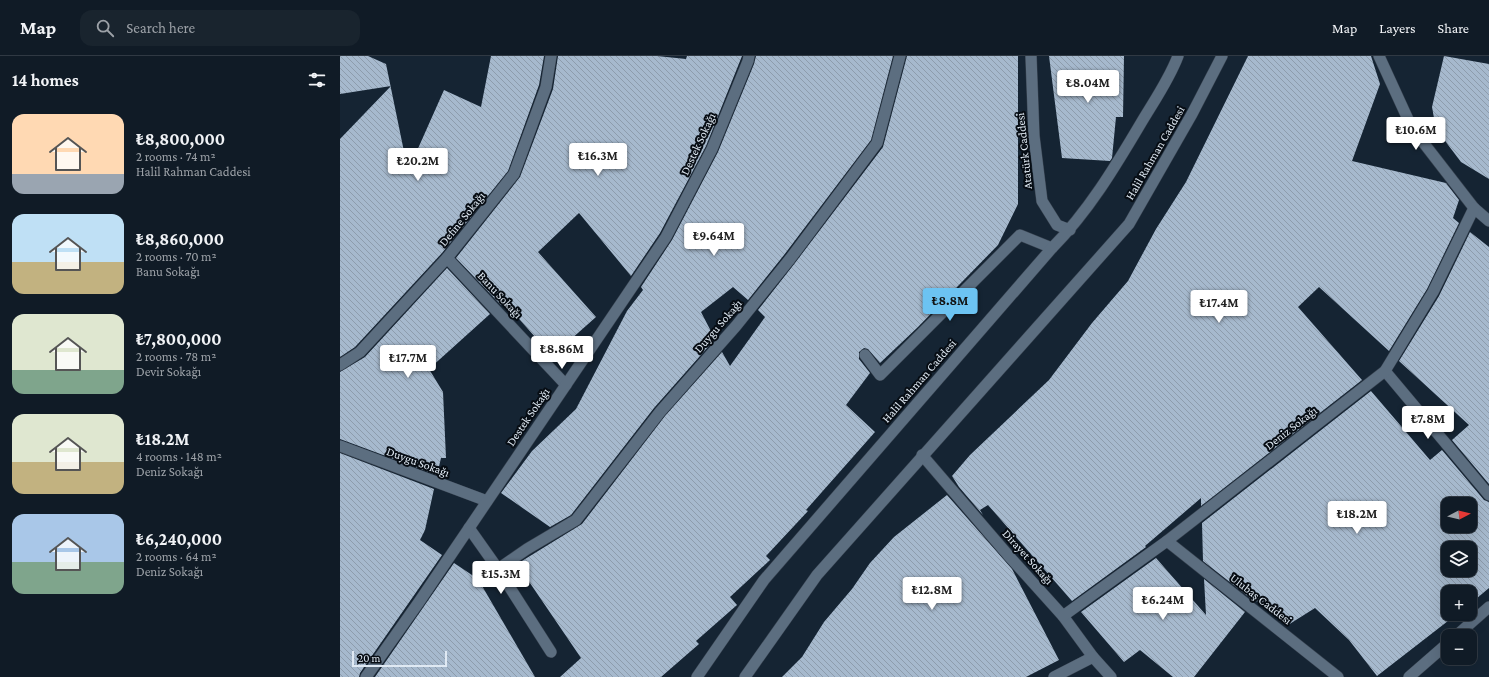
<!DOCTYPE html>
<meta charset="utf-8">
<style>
body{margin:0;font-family:"Crimson Pro",serif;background:#19242e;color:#f1f3f6;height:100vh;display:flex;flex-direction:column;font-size:15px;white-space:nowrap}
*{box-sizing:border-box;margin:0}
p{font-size:13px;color:#9ca1a7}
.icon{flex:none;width:22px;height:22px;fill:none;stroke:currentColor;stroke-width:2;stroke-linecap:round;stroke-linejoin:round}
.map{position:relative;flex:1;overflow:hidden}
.details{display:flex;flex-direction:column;background:#101b26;width:340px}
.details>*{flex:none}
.needle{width:26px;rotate:83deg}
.fabs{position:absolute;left:1101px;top:441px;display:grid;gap:8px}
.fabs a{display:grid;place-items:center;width:36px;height:36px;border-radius:8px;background:#101b26;box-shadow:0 4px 16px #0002,0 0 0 1px #303943;font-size:20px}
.scale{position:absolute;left:12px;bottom:10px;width:95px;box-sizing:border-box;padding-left:4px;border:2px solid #dfe9f3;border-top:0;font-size:11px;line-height:14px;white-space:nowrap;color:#dfe9f3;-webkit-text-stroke:3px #070d14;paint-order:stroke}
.price{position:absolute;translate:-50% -34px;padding:0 9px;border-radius:4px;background:#fff;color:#222;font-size:13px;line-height:26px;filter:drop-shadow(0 1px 2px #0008)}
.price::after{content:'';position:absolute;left:50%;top:24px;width:12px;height:9px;margin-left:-6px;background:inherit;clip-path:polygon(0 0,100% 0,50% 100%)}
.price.active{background:#6cc3f2;color:#111}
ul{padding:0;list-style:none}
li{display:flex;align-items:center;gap:12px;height:100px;padding:0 12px}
li span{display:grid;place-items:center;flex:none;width:112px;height:80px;border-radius:12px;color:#555}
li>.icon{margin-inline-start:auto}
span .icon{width:48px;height:48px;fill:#fffc;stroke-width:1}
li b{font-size:17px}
h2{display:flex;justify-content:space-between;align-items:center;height:48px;padding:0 12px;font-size:17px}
header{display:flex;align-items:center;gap:24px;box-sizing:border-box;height:56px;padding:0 20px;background:#101b26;border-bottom:1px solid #303943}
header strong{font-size:19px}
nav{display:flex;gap:22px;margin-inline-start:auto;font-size:14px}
.search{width:280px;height:36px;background:#19242e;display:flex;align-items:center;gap:10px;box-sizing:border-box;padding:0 14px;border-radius:12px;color:#9ca1a7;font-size:15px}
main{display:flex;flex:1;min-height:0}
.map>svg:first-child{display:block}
</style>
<header>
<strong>Map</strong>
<div class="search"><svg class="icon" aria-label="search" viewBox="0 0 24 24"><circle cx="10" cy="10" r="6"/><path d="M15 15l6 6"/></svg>Search here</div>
<nav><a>Map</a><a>Layers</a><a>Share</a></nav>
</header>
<main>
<section class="details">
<h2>14 homes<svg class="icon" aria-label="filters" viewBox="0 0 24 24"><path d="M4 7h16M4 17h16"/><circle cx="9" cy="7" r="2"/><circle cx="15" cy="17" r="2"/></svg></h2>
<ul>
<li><span style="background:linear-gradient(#ffd9b3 75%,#9aa5b1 0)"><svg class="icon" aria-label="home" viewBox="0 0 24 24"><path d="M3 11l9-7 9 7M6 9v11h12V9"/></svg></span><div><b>₺8,800,000</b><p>2 rooms · 74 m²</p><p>Halil Rahman Caddesi</p></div></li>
<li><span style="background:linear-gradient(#bfe0f5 60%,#c2b280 0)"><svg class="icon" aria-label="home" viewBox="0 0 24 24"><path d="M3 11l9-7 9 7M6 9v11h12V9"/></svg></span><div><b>₺8,860,000</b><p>2 rooms · 70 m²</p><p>Banu Sokağı</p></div></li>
<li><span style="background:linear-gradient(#dfe7d0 70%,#7fa58c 0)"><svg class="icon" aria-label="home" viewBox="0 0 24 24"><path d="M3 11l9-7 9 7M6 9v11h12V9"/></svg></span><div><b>₺7,800,000</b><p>2 rooms · 78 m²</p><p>Devir Sokağı</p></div></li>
<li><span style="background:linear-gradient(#dfe7d0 60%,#c2b280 0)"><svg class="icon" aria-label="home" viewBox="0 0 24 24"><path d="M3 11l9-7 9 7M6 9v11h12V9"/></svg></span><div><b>₺18.2M</b><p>4 rooms · 148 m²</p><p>Deniz Sokağı</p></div></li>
<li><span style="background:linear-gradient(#a9c7e8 60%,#7fa58c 0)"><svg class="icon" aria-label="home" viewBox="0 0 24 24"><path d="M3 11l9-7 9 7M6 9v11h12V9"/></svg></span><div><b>₺6,240,000</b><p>2 rooms · 64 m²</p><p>Deniz Sokağı</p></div></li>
</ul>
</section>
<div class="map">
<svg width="1149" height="621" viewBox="0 0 1149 621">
<defs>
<pattern id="building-back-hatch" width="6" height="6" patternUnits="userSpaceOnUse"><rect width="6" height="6" fill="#a6b9cd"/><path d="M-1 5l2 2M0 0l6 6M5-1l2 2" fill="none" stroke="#8d9cac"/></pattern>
</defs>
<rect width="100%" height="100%" fill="#152433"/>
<g fill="url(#building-back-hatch)" fill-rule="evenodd">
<polygon points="0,0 28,0 46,8 68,115 104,34 141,51 151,0 204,0 199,29 168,115 102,197 15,291 0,301 0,83 51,30 0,38"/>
<polygon points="218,0 317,0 346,3 347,0 402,0 366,90 320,177 291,220 239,157 198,196 256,261 212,300 164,246 161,249 116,202 180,121 213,33"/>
<polygon points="416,0 553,0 531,84 444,199 408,244 393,231 361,256 375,283 314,352 231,459 210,471 161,437 192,395 236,353 287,255 303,234 301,231 332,184 378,96 414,8"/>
<polygon points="567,0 678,0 678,148 658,189 578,271 540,307 528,293 524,292 519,296 519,303 530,317 506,349 535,376 466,454 468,455 426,500 430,504 390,541 397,549 356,585 359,588 321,621 220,621 241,602 177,508 242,468 325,360 382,296 390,310 425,261 418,254 455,207 543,91"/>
<polygon points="709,0 784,0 783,61 776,61 772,102 770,105 722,102"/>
<polygon points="908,0 1031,0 1040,28 1012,105 1106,127 1119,144 1113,162 1119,167 1087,233 1049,295 979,231 958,251 1022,324 861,450 861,442 805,490 806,491 732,545 648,449 640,454 643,459 619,431 612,420 630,399 709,324 752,267 788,225 816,173 846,126"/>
<polygon points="1104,0 1149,8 1149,123 1121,106 1096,73 1092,51"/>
<polygon points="1130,176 1149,191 1149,428 1112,384 1129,369 1059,305 1099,240"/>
<polygon points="107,212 150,258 89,313 103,336 106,402 101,402 97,419 0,383 0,316 25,301"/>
<path d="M1031 335 1090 404 1102 394 1144 444 1149 446V532L1130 548V536H1108V558H1117L1037 620 1009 584 975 552 948 569 915 544 914 545 863 505 862 467ZM1108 448H1130V470H1108ZM1108 492H1130V514H1108Z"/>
<polygon points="0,397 94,433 85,474 80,484 102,499 20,617 19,621 0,621"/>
<polygon points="607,439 672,513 719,604 686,621 442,621 462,601 484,566 512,533 530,507 554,481"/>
<polygon points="816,502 866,559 864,523 905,556 854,621 833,621 800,594 784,606 741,556"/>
<polygon points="114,507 138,523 195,621 35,621"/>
</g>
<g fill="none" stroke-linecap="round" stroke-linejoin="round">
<g stroke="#37424f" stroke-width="12">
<g id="minor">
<polyline points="1039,0 1072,72 1134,152 1149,165"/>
<polyline points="107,202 226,329"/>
<polyline points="525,299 540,319 680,179 712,192"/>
<polyline points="0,309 20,296 107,202 174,118 206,31 211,0"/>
<polyline points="1045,315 1149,439"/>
<polyline points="0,390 147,445"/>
<polyline points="582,399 668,499 723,560 753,601 771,621"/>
<polyline points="129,472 158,513 211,596"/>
<polyline points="827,485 998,621"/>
<polyline points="158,513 187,493 236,464 320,356 396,270 450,203 537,87 560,0"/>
<polyline points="723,560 827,485 1045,315 1093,236 1134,152"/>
<polyline points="1116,580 1149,551"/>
<polyline points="26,621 79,546 326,181 372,93 408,5 409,0"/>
<polyline points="714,621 753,601"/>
<polyline points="1069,621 1108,587"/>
</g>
</g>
<g stroke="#37424f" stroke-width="12">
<g id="tertiary">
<polyline points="691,0 694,80 702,145 717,169 730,174"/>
<path d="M357 621 424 524 712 192C748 156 775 111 801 67 814 45 829 24 838 0"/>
<polyline points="405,621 477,519 789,168 852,58 882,0"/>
</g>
</g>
<use href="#minor" stroke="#5c6e80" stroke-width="11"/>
<use href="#tertiary" stroke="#5c6e80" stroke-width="11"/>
</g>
<g text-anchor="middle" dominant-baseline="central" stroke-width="4" stroke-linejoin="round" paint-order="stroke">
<g font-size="12" fill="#dfe9f3" stroke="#070d14">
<text transform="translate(358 88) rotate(-65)">Destek Sokağı</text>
<text transform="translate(684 95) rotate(-96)">Atatürk Caddesi</text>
<text transform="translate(815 97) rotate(-60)">Halil Rahman Caddesi</text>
<text transform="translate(122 163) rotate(-51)">Define Sokağı</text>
<text transform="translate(160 239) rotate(47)">Banu Sokağı</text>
<text transform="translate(378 270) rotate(-49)">Duygu Sokağı</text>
<text transform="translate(579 325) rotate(-49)">Halil Rahman Caddesi</text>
<text transform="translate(188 361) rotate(-56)">Destek Sokağı</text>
<text transform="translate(951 372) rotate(-38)">Deniz Sokağı</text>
<text transform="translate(78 406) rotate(20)">Duygu Sokağı</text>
<text transform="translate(688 501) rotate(48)">Dirayet Sokağı</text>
<text transform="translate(921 543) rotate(38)">Ulubaş Caddesi</text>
</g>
</g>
</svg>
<div class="fabs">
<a><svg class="needle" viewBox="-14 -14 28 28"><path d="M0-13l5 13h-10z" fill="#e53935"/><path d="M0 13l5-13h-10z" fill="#9ca1a7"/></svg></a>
<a><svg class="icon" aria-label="layers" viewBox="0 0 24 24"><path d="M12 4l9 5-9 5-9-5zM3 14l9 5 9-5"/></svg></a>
<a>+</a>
<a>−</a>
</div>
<div class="scale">20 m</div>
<b class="price" style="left:748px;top:48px">₺8.04M</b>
<b class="price" style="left:1076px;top:95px">₺10.6M</b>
<b class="price" style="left:258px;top:121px">₺16.3M</b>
<b class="price" style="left:78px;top:126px">₺20.2M</b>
<b class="price" style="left:374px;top:201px">₺9.64M</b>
<b class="price active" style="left:610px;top:266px">₺8.8M</b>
<b class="price" style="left:879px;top:268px">₺17.4M</b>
<b class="price" style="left:222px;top:314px">₺8.86M</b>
<b class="price" style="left:68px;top:323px">₺17.7M</b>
<b class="price" style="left:1088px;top:384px">₺7.8M</b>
<b class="price" style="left:1017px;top:479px">₺18.2M</b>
<b class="price" style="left:161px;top:539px">₺15.3M</b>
<b class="price" style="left:592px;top:555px">₺12.8M</b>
<b class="price" style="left:823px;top:565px">₺6.24M</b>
</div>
</main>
